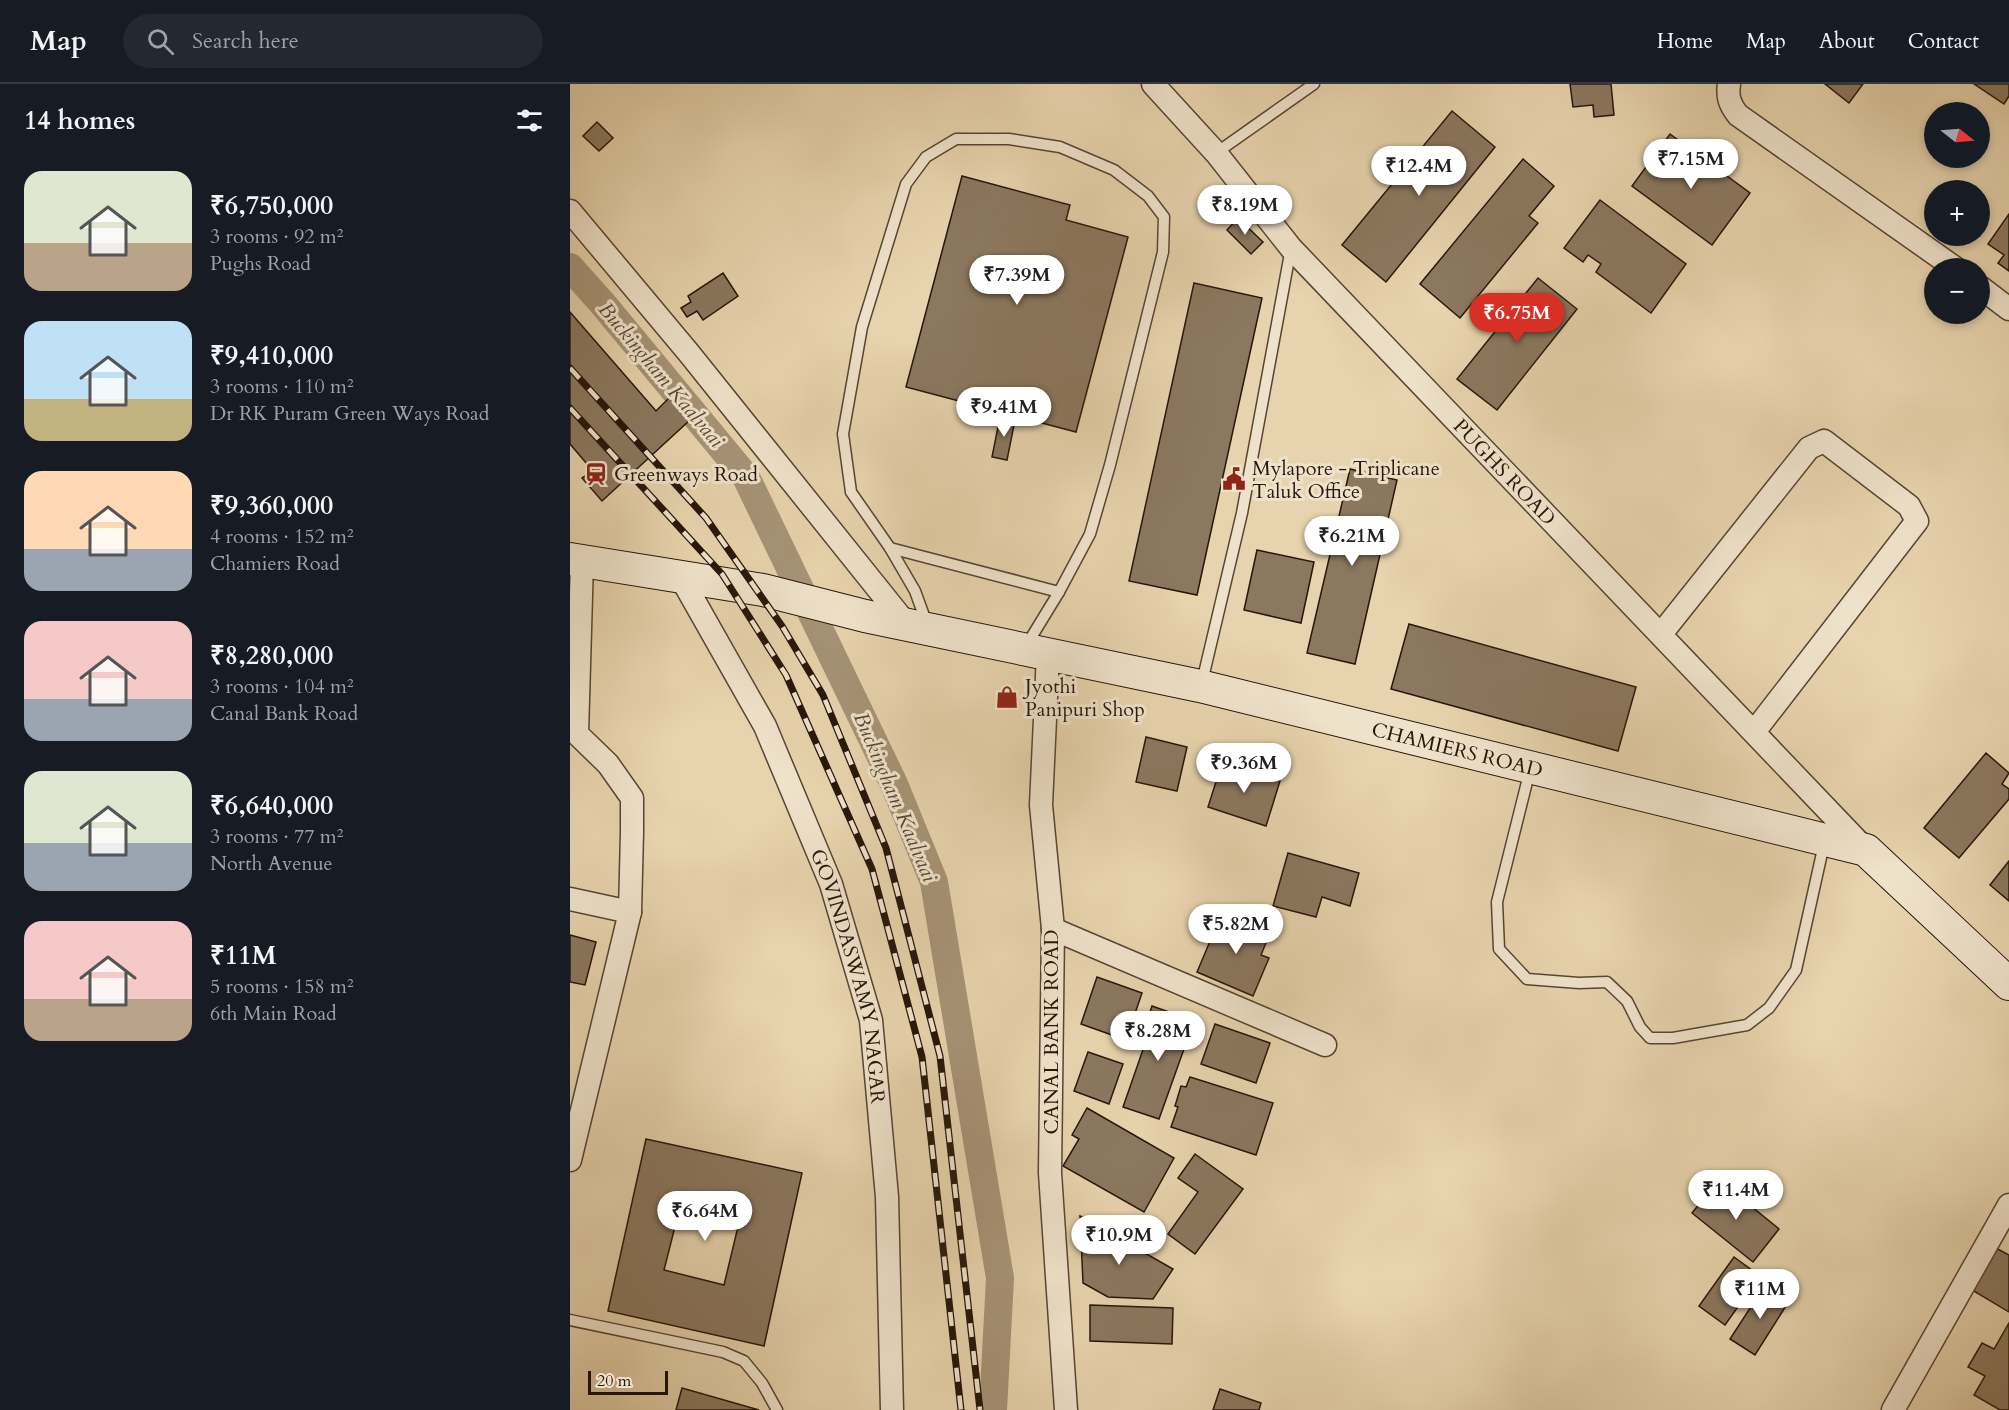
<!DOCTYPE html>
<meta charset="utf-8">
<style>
body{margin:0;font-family:Cardo,serif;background:#242831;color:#f1f3f6;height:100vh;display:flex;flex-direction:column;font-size:22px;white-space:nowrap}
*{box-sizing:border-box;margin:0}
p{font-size:20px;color:#9ea1a6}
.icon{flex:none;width:33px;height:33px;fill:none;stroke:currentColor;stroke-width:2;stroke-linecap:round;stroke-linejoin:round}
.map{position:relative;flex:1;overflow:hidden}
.sheet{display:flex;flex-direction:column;background:#171b24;width:570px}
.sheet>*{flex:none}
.needle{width:39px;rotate:107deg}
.buttons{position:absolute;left:1354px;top:18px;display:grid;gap:12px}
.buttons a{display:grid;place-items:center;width:66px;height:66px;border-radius:50%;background:#171b24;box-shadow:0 3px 9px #0003;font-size:30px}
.scale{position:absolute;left:18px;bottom:15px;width:80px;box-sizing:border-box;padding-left:6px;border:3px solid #27160b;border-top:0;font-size:16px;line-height:21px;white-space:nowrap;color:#27160b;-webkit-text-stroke:4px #efe2ca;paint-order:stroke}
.price{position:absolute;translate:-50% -51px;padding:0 14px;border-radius:21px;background:#fff;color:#222;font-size:20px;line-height:39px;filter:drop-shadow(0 2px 3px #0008)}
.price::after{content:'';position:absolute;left:50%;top:36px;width:18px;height:14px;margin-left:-9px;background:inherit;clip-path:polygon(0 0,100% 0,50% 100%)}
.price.current{background:#d93025;color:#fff}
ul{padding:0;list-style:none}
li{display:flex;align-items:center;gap:18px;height:150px;padding:0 24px}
li span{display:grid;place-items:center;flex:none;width:168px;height:120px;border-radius:18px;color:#555}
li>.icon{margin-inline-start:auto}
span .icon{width:72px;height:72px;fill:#fffc;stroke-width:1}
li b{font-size:26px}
h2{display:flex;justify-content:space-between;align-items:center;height:72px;padding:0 24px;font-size:26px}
header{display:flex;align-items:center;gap:36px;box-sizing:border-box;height:84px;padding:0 30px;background:#171b24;border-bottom:2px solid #363941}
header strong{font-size:28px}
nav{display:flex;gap:33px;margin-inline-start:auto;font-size:21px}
.search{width:420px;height:54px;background:#242831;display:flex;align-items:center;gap:15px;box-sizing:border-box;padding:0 21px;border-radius:33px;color:#9ea1a6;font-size:22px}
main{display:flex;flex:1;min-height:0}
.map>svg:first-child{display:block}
</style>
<header>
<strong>Map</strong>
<div class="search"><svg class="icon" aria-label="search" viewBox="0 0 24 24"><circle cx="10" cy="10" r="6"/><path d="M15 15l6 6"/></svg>Search here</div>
<nav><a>Home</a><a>Map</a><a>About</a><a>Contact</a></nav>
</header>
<main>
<section class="sheet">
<h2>14 homes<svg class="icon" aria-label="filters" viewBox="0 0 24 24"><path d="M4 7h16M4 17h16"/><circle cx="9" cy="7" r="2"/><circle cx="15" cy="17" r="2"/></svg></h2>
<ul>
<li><span style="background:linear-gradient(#dfe7d0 60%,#b9a48a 0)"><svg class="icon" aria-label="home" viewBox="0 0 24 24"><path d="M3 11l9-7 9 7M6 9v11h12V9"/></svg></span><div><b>₹6,750,000</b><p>3 rooms · 92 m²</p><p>Pughs Road</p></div></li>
<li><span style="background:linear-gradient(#bfe0f5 65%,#c2b280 0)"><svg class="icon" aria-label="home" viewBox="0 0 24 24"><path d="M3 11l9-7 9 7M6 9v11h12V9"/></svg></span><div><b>₹9,410,000</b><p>3 rooms · 110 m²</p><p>Dr RK Puram Green Ways Road</p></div></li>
<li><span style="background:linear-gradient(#ffd9b3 65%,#9aa5b1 0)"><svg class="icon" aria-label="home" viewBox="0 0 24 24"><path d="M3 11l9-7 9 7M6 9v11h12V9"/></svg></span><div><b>₹9,360,000</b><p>4 rooms · 152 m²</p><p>Chamiers Road</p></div></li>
<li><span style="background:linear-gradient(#f6c9c9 65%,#9aa5b1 0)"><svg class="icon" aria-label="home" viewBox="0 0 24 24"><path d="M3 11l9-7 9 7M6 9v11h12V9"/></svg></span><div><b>₹8,280,000</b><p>3 rooms · 104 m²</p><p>Canal Bank Road</p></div></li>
<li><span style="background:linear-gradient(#dfe7d0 60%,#9aa5b1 0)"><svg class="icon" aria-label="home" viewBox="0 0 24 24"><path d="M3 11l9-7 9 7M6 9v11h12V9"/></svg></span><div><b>₹6,640,000</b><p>3 rooms · 77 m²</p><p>North Avenue</p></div></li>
<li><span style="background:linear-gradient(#f6c9c9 65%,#b9a48a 0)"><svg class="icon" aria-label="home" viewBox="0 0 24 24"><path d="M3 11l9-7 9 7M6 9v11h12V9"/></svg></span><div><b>₹11M</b><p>5 rooms · 158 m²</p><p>6th Main Road</p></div></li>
</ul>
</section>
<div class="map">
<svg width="1439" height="1326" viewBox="0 0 1439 1326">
<rect width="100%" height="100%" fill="#e7d3ad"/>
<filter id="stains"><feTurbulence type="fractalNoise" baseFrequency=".00333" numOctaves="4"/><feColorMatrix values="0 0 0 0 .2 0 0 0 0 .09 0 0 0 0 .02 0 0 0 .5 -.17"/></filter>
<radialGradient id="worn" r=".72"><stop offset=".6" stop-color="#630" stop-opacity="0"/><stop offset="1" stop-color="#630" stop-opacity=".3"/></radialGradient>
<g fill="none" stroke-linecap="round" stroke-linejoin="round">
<polyline stroke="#a69376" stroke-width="28" points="0,183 33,220 176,393 324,700 364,798 430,1194 423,1326"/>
</g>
<g fill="#8b785f" stroke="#27160b" stroke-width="1.5" fill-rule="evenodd">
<polygon points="1000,0 1041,0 1044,31 1024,33 1023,21 1003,23"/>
<polygon points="1255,0 1293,0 1279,19"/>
<polygon points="1404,0 1439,0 1439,12 1434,20"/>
<polygon points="882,27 925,63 816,198 772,161"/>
<polygon points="27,38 43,54 29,67 13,52"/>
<polygon points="1100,50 1180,109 1142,161 1062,102"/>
<polygon points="953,75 984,102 959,132 968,139 890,234 850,200"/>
<polygon points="392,92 500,121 496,136 558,153 506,348 336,303"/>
<polygon points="1030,116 1116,180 1081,229 1026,188 1031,180 1018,171 1013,178 994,164"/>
<polygon points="1439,130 1439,187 1428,179 1434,171 1418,160"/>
<polygon points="668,134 693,158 681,170 657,146"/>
<polygon points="153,189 168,212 133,236 127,227 117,233 111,224 121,218 118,212"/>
<polygon points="968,194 1007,225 927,326 887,295"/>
<polygon points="624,199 692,214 627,511 559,497"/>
<polygon points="0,228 86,327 100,313 120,336 32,417 12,394 23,387 0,360"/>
<polygon points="430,333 445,336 437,376 422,373"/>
<polygon points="780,385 827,396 785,580 737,569"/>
<polygon points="687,466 744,478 731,539 674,526"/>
<polygon points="839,540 1066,603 1048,667 821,605"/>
<polygon points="576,653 617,663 607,707 566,698"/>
<polygon points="1416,669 1439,689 1432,700 1439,705 1439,715 1389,774 1354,744"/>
<polygon points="652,679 710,697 696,742 638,723"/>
<polygon points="718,769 789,789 780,822 752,813 746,833 703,822"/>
<polygon points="1439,777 1439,817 1420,801"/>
<polygon points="652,829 700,849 691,871 699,874 683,912 627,888"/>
<polygon points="0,851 26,858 15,901 0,898"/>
<polygon points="527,893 572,909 556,956 511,940"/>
<polygon points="582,922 624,937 589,1035 553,1023 576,957 571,955"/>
<polygon points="645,940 700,959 686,999 631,980"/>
<polygon points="518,968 553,980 539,1020 504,1007"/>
<polygon points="620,993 703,1019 686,1071 601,1043 608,1023 605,1022 611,1002 616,1003"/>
<polygon points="517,1024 604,1074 574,1128 493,1082 509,1055 502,1051"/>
<path d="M76 1055 232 1089 194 1262 38 1227ZM113 1111 172 1126 154 1201 94 1186Z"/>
<polygon points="625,1070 673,1105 625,1170 598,1150 628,1108 608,1094"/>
<polygon points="1149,1096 1209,1145 1183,1178 1122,1129"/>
<polygon points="510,1132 603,1185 583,1215 538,1213 513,1199"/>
<polygon points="1426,1164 1439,1171 1439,1228 1402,1206"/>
<polygon points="1164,1173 1190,1192 1155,1241 1129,1222"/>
<polygon points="1195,1201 1219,1217 1185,1271 1160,1255"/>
<polygon points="520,1221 603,1224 602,1260 520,1257"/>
<polygon points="1439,1239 1439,1326 1430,1326 1404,1311 1415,1292 1398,1283 1412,1259 1424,1265"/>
<polygon points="112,1304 189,1326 106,1326"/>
<polygon points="650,1305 691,1319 689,1326 643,1326"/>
</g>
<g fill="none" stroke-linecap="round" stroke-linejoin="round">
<g stroke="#574534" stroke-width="13">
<g id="lane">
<polyline points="646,69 744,0"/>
<polyline points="320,464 489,508"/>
<polyline points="357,540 345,507 320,464 281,408 273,350 292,243 336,100 356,73 386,55 439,55 490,63 544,86 578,112 594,133 593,168 540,381 520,450 489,508 456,562"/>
<polyline points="632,598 672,429 721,164"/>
<polyline points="960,686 927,818 929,865 957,895 1009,899 1037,898 1057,917 1070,943 1080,954 1103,954 1177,941 1199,924 1226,886 1254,760"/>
<polyline points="0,1236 153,1268 174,1277 192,1299 207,1326"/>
</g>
</g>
<g stroke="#574534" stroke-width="25">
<g id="street">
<path id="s1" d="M583 0 646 69 721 164 1296 766"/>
<path d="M1159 0C1157 13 1160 21 1168 31L1385 184"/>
<polyline points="0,127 118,268 337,541"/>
<polyline points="1410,203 1439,225"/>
<path id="s2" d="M110 492 195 642 261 800 301 936 317 1113 322 1326"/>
<polyline points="1091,550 1239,364 1254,357 1339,422 1347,437 1184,648"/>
<polyline points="478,570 471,721 483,845 480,1089 496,1326"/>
<polyline points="0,815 60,828"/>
<polyline points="483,845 755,961"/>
<polyline points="0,1076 60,828 62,748 62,714 38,680 7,650 12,477"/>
<polyline points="1323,1326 1439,1121"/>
</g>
</g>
<g stroke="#27160b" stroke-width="34">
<g id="secondary">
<path id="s3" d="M0 475 193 506 295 532 630 602 1296 766 1439 900"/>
</g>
</g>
<use href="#lane" stroke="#efe2ca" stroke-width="10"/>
<use href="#street" stroke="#efe2ca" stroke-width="22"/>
<use href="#secondary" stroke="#efe2ca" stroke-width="32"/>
<g stroke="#27160b" stroke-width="7">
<g id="rail">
<polyline points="0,284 136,434 212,542 253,611 316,764 370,972 410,1326"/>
<polyline points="0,324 152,490 216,591 302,785 352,973 391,1326"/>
</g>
</g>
<use href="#rail" stroke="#efe2ca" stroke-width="4.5" stroke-dasharray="14" stroke-linecap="butt"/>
</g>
<defs>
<g id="station-bare" transform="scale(1.8)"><path d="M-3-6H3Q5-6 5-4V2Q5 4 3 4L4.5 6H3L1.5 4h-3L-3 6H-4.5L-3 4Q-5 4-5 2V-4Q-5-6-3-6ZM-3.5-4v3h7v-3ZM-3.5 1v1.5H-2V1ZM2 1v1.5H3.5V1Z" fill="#8f2418" stroke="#efe2ca" stroke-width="2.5" paint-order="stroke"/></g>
<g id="civic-bare" transform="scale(1.8)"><path d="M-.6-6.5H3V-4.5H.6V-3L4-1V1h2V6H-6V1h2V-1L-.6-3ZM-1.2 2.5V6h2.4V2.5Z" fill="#8f2418" stroke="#efe2ca" stroke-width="2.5" paint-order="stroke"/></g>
<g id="shop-bare" transform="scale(1.8)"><path d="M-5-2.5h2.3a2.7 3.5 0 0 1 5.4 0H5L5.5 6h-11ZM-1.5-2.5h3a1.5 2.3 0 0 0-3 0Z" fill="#8f2418" stroke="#efe2ca" stroke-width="2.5" paint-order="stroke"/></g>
</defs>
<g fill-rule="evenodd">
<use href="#station-bare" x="26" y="390"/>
<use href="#civic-bare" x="664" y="395"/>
<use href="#shop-bare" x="437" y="613"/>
</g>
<g text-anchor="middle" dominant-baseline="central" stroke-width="6" stroke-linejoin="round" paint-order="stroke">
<g font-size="20" fill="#27160b" stroke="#efe2ca" text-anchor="start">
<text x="682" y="384">Mylapore - Triplicane<tspan x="682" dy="23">Taluk Office</tspan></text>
<text x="44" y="390">Greenways Road</text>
<text x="455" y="602">Jyothi<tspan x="455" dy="23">Panipuri Shop</tspan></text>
</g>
<g font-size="20" fill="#27160b" stroke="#efe2ca">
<text stroke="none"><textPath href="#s1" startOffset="524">PUGHS ROAD</textPath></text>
<text stroke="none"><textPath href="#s3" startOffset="908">CHAMIERS ROAD</textPath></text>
<text stroke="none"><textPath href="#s2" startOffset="438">GOVINDASWAMY NAGAR</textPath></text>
<text transform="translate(481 948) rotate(-90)">CANAL BANK ROAD</text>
</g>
<g font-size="21" font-style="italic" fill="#5a4836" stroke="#efe2ca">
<text transform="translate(91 291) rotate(50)">Buckingham Kaalvaai</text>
<text transform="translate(325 713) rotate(67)">Buckingham Kaalvaai</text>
</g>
</g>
<rect width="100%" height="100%" filter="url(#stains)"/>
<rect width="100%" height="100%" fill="url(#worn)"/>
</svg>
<div class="buttons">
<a><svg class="needle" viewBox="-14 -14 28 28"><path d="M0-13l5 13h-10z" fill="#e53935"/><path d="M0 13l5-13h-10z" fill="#9ea1a6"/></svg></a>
<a>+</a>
<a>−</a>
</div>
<div class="scale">20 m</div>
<b class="price" style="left:1121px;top:106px">₹7.15M</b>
<b class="price" style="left:849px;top:113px">₹12.4M</b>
<b class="price" style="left:675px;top:152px">₹8.19M</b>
<b class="price" style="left:447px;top:222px">₹7.39M</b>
<b class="price current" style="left:947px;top:260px">₹6.75M</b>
<b class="price" style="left:434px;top:354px">₹9.41M</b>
<b class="price" style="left:782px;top:483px">₹6.21M</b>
<b class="price" style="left:674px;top:710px">₹9.36M</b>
<b class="price" style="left:666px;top:871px">₹5.82M</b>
<b class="price" style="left:588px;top:978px">₹8.28M</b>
<b class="price" style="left:1166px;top:1137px">₹11.4M</b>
<b class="price" style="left:135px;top:1158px">₹6.64M</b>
<b class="price" style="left:549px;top:1182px">₹10.9M</b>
<b class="price" style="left:1190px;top:1236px">₹11M</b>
</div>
</main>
